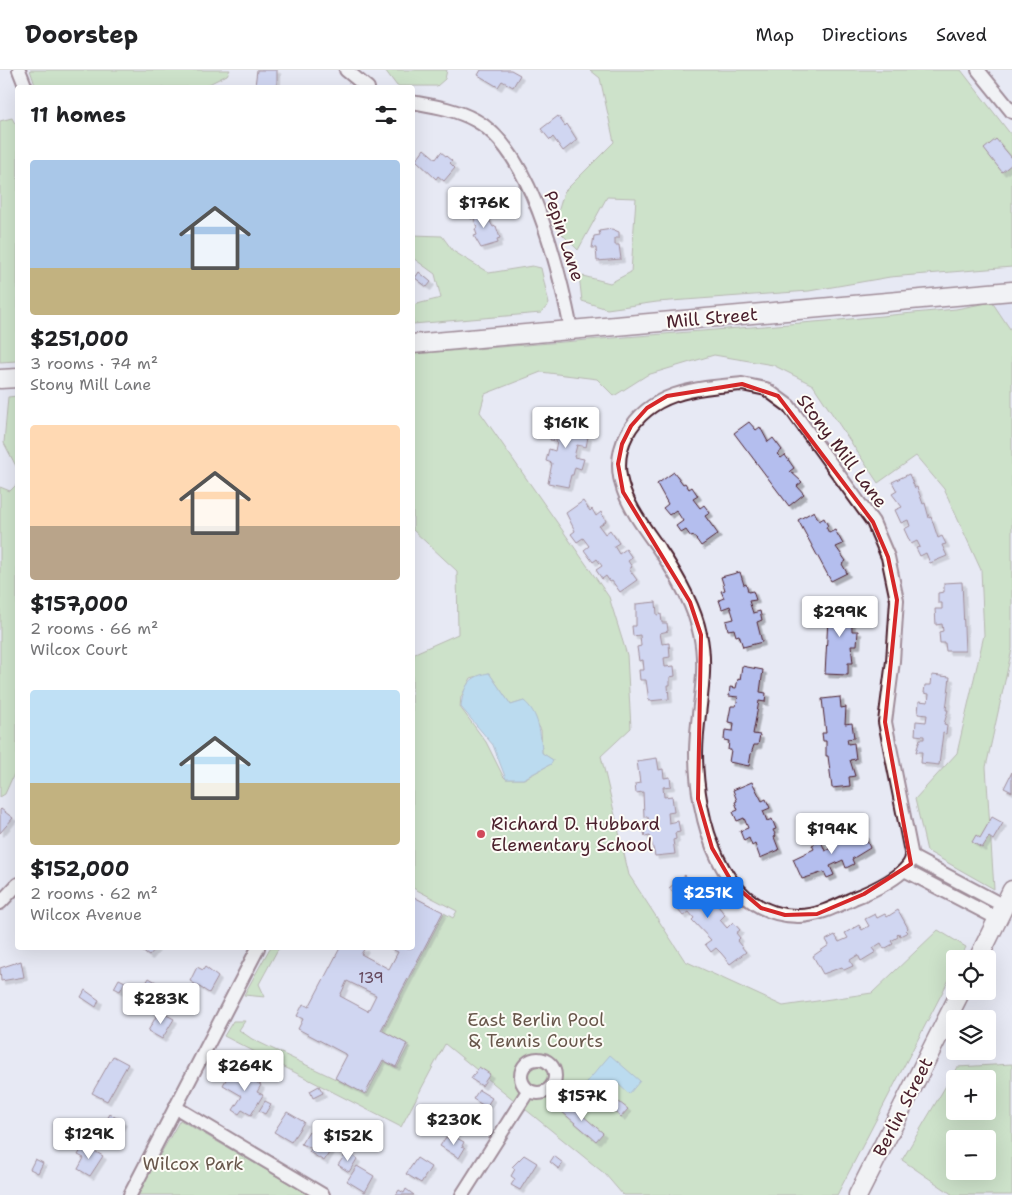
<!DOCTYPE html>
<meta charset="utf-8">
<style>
body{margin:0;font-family:"Shantell Sans",sans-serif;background:#f6f6f6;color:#202124;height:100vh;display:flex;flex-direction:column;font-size:19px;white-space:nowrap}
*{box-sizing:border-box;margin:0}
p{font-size:16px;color:#757577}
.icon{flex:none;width:28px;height:28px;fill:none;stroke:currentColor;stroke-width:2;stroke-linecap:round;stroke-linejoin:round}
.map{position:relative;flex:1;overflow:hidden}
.sheet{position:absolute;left:15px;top:15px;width:400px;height:865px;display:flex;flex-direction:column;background:#fff;border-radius:5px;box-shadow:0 5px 20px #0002}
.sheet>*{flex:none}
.fabs{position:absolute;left:946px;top:880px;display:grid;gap:10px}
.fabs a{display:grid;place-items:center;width:50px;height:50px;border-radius:5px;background:#fff;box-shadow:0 5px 20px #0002;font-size:25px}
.price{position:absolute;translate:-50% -42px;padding:0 11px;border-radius:5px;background:#fff;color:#222;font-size:16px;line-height:32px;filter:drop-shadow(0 1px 2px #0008)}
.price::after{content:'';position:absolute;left:50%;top:30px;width:15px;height:11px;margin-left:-8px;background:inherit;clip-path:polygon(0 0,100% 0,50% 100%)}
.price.current{background:#1a73e8;color:#fff}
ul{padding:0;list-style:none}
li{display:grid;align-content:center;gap:10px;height:265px;padding:0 15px}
li span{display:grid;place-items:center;height:155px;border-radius:5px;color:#555}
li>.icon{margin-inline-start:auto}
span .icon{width:90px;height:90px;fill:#fffc;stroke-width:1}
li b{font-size:21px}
h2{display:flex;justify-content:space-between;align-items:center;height:60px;padding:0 15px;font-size:21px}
header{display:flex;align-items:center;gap:30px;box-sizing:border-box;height:70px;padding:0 25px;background:#fff;border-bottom:1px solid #e0e0e0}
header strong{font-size:24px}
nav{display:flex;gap:28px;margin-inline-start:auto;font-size:18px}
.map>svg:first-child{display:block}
</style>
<header>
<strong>Doorstep</strong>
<nav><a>Map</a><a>Directions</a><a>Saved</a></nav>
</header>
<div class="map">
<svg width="1012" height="1125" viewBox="0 0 1012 1125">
<defs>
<filter id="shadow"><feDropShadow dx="3.5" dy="3.5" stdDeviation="0" flood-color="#0004"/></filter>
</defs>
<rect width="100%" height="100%" fill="#e7e9f4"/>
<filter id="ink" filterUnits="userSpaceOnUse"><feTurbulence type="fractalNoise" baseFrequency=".02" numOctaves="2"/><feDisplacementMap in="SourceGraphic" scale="10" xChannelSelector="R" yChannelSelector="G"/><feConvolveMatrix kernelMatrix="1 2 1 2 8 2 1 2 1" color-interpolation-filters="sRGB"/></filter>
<g filter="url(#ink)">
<polygon fill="#d8dcf2" points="1012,230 1012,262 992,232"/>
<g fill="#aed997" stroke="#7c7c61" fill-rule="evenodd">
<polygon points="30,0 230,0 227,5 203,17 36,18"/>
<polygon points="385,0 447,0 445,9 437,16 397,16"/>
<polygon points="590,0 961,0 1012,66 1012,197 890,207 809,221 657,232 607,239 582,231 579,205 610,213 631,202 636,128 607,127 578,180 554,156 564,122 614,72 600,8"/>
<polygon points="12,48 18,59 17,291 0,292 0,51"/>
<polygon points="413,165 442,166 453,181 489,203 532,196 541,198 549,234 541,243 413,254 413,235 441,228 435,204 413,188"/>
<path d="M992 232 1012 262V579L986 697 994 819 927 781 915 729 957 683 984 565 981 500 944 419 916 386 878 413 813 315 773 295 714 285 647 305 614 326 597 309 541 302 485 324 480 342 609 527 627 585 631 658 601 686 629 805 685 891 783 936 872 923 938 860 966 877 960 889H955V898L837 1125H623L605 1104 445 974 401 1057 224 966 233 951H245L239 960 252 969 367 1024 384 991 397 998 409 975 382 961 444 843 453 848 457 841 413 818 412 595 415 583 458 564 457 501 413 460V284L839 250 956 239ZM489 603 511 635 524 631 541 660 542 683 553 690 551 694 524 709H506L503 706 486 672 460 637 461 627 471 608Z"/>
<polygon points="17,326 18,326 17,398 4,373 8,327"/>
<polygon points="17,414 17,697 5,724 0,727 0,417 10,421"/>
<polygon points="270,878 284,878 278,879 259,914 265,927 244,925"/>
<path d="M1012 994V1125H953L902 1090 957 997ZM955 1009H988V1041H955ZM955 1069H988V1101H955Z"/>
<polygon points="180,1050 309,1125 137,1125"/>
</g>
<g fill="#86cbe8" stroke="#6e869c">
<path d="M489 603 511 635 524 631C539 643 541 665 542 683L553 690 551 694 523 709H506L493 675 461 637C463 617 469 606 489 603Z"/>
<polygon points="610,985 640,1011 629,1024 616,1012 597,1033 581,1019"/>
</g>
<g fill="#b4beee" stroke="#4a1f2b" fill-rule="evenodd" filter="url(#shadow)">
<polygon points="257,0 277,0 277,18 255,16"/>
<polygon points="481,0 511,0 520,5 513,17 502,11 498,17 478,5"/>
<polygon points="558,46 565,56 567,54 577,70 563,81 553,67 550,70 541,59"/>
<polygon points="996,69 1012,88 1012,94 1002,102 984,79"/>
<polygon points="424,79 436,89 441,82 452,91 450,93 455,98 444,111 438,106 436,109 416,90"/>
<polygon points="482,137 493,157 496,156 500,168 497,169 498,173 481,178 474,166 477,165 475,159 477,158 474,148 471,149 469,141"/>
<polygon points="612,159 619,162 619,168 615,168 615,175 619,175 621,189 597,191 596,178 592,178 594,166 600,165 599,161"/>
<polygon points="419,202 431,212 427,217 415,208"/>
<polygon points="564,340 584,345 582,366 588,367 586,377 577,375 574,387 584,389 581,399 575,397 573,405 571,405 568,417 548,413 552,393 546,391 549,379 555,381 557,371 550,370 553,359 559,360"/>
<polygon points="749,352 756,360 760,357 768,372 773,368 782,380 777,384 781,388 785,385 794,398 790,401 802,412 797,416 804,424 789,436 734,363"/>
<polygon points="674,402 683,414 685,413 689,419 692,417 698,426 693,429 700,438 704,435 710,443 705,446 718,464 701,476 694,466 691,467 686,460 681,463 676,456 683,451 676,440 669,445 663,438 668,434 657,414"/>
<polygon points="909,404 915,418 917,417 923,434 925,433 929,448 931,447 938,468 942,466 946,474 942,475 947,486 930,493 926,483 920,486 916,478 920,477 917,471 911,474 904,459 910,456 908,450 901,453 895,440 902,437 892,424 897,421 892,412"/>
<polygon points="583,431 590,441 592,439 596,446 601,442 606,451 599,456 605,464 610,460 619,473 614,476 619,484 626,479 632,488 628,491 632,497 629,499 637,510 620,522 612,511 610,512 606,506 602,509 596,500 602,496 597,489 593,492 584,480 589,476 583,468 577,472 571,464 575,461 566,443"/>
<polygon points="814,441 819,451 824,448 828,456 826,457 829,463 835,460 843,474 836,477 846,491 842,494 847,503 831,511 798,450"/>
<polygon points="740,502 744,515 746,514 748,522 753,521 756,530 749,531 753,543 760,541 762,550 757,552 762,572 743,577 739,565 736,566 734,559 728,560 726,551 734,549 730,536 722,539 719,530 724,528 721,521 725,520 721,507"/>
<polygon points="962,512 965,581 946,581 945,573 940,573 939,562 943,561 942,554 936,555 935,539 942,539 942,533 938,533 938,523 944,522 944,513"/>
<polygon points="829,530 851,531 852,561 858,561 857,575 851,575 853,593 848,593 848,605 825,604"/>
<polygon points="656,532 657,545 661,544 662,553 667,553 668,561 660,563 662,574 669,573 670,587 664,588 665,597 674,596 675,606 670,607 670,615 668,615 669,629 649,631 646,610 640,610 639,600 644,600 643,590 639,591 637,577 641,576 640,565 633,566 632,556 636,556 636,534"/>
<polygon points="742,596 763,600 760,622 766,623 765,632 759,631 753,664 760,665 758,675 754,675 751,684 749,696 729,692 731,680 728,680 729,671 724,670 725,660 733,661 734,653 728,652 731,636 736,636 738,627 729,626 730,617 736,618 738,609 740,610"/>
<polygon points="932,605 950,607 946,640 948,640 944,654 947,655 946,664 943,663 939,695 921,693 922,682 916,682 920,669 924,669 924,666 915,665 916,651 926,652 927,645 918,644 919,631 928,632 929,624 924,623 925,615 931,615"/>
<polygon points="840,627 841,638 846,637 845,654 852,653 854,668 847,669 848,674 854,673 856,689 850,690 855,706 849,707 850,716 832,718 828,686 826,686 826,671 823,671 822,663 826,663 822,629"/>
<polygon points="657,688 659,700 663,699 664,708 670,707 671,716 663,717 664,727 672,726 674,742 668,743 669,753 678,751 680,762 675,763 676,769 673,770 675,784 655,786 650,766 645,767 643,757 649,756 648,747 644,747 643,722 636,723 635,714 640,713 637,691"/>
<polygon points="1012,702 1012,722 1004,718"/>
<polygon points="752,712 762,731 766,729 770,738 763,741 767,751 772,749 776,759 773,760 776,766 774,767 779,780 760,788 755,774 752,776 749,768 744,771 740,761 748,758 744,748 737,751 733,742 738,740 735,732 737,731 733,720"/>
<polygon points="1,739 13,748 0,763 0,740"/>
<polygon points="992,747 1003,753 993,770 989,767 982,778 972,772 976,765 980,768"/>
<polygon points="862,759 870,778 852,789 854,794 846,798 843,790 830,796 834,805 827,808 824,802 802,809 793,789 814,779 812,775 821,771 825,781 835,776 831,767 840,763 842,768"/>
<polygon points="685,805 693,816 697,813 702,820 706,817 711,823 704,829 709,836 715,832 725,845 720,850 727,858 733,852 740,860 736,863 740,868 737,871 746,882 730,894 721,883 716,878 711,882 705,874 711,870 692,850 694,848 689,842 683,846 678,840 684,836 669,818"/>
<path d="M412 826 443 842 381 960 407 974 396 997 383 990 365 1024 335 1008 347 985 298 959 303 949 297 946 303 934 309 937 340 878H365L361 884 389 899 398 882 389 878H412ZM347 911 376 925 368 941 340 926Z"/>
<polygon points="898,840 908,858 906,860 908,862 900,866 899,863 897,865 898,867 891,871 893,874 884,879 881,873 873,878 876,882 861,891 858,885 850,890 853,896 844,900 842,897 823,904 813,886 829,875 826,870 835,865 839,872 848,868 845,863 859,855 862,860 869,856 865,849 875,844 877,848 885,844 887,847"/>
<polygon points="145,878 156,878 149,886 142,881"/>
<polygon points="21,891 24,907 1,911 0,898"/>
<polygon points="197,897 203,900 205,897 218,907 209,923 190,911"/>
<polygon points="149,908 161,915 154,927 142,920"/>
<polygon points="119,909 125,912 120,921 114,918"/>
<polygon points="85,920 99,930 96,937 81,927"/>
<polygon points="159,941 174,949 162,969 148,961"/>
<polygon points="113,986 128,994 107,1031 92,1023"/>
<polygon points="479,997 490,1004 482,1016 471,1009"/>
<polygon points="243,999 254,1006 252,1010 261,1015 257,1022 263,1025 251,1045 242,1040 239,1044 233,1040 242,1026 223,1015 229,1004 237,1009"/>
<polygon points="319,1016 323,1023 313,1028 310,1021"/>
<polygon points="479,1020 492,1028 486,1037 473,1029"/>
<polygon points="265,1031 271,1034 265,1044 259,1041"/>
<polygon points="619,1032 628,1039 621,1047 612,1040"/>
<polygon points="568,1033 603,1063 596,1071 561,1041"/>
<polygon points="460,1038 478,1050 471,1060 451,1046 455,1040 458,1042"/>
<polygon points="287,1042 304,1052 291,1072 274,1062"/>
<polygon points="110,1044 123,1052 109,1075 97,1067"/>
<polygon points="329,1060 339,1067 324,1091 309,1082 312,1078 301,1074 309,1061 316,1065 313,1069 320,1074"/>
<polygon points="453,1066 464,1072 462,1076 465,1078 459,1088 440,1076 446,1067 451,1070"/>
<polygon points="84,1075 103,1086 90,1106 78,1099 84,1088 78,1085"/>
<polygon points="347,1082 357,1089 349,1102 338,1095"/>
<polygon points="524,1085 537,1093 520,1120 511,1115 515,1109 511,1106 515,1099 512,1097"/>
<polygon points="554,1086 563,1093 559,1099 550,1092"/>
<polygon points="417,1088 431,1097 421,1113 406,1104"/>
<polygon points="35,1089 43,1093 38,1103 30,1099"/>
<polygon points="357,1096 374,1106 365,1122 347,1111"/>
<polygon points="406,1119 414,1125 396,1125 399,1120 404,1123"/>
</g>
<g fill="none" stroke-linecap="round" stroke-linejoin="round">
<g stroke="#4a1f2b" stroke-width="16">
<g id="street">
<polyline points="19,0 26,18"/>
<polyline points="346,0 368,18"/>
<polyline points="978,0 1012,42"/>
<path d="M412 32C434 36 455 39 475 50 531 80 559 199 571 259"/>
<path d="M742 314 766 319 789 336 873 452 888 487 897 530 893 591 885 652 912 787C909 805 870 822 854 828 837 836 818 846 799 846 720 847 696 746 696 683 696 644 709 604 700 564 694 534 676 504 659 479 635 445 604 407 627 364 650 321 698 318 742 314Z"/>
<polyline points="912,787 1004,836"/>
<polyline points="906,801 998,849"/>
<polyline points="0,833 18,814"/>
<circle cx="538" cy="1006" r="17"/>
<polyline points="175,1037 323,1125"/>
<polyline points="130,1125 258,878"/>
<polyline points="462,1125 528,1021"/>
</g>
</g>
<g stroke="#4a1f2b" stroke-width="21">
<g id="secondary">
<polyline points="412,274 1012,221"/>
<polyline points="0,309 18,308"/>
<polyline points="978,889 1012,820"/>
<polyline points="858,1125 961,921"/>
</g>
</g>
<use href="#street" stroke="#fdfcf7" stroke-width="12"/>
<use href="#secondary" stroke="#fdfcf7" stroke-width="18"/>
</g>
</g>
<path d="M0 0H1012V1125H0ZM742 314 778 326 873 452 888 487 897 530 885 652 911 794 864 824 817 844 785 845 761 838 733 814 712 778 698 729 701 565 690 532 623 422 618 394 622 374 631 356 647 338 667 326Z" fill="#e7e9f4" fill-opacity=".55" fill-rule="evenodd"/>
<path fill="none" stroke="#d62828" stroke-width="4" stroke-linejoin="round" d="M742 314 778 326 873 452 888 487 897 530 885 652 911 794 864 824 817 844 785 845 761 838 733 814 712 778 698 729 701 565 690 532 623 422 618 394 622 374 631 356 647 338 667 326Z"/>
<circle fill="#d1495b" stroke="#fdfcf7" stroke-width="2" cx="481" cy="764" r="5"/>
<g text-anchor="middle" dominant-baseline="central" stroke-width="4" stroke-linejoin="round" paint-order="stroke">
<g font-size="15" fill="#64475c">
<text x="371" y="908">139</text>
</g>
<g font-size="18" fill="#4a1f2b" stroke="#fdfcf7">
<text transform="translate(564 166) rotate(72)">Pepin Lane</text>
<text transform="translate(712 248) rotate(-5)">Mill Street</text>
<text transform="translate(842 381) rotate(53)">Stony Mill Lane</text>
<text transform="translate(903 1037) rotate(-63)">Berlin Street</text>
</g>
<g font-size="18" fill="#4a1f2b" stroke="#fdfcf7" text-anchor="start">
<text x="491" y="754">Richard D. Hubbard<tspan x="491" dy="21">Elementary School</tspan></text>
</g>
<g font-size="18" fill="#68574b" stroke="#fdfcf7">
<text x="536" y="950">East Berlin Pool<tspan x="536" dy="21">&amp; Tennis Courts</tspan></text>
<text x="193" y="1094">Wilcox Park</text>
</g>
</g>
</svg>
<div class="fabs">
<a><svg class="icon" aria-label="locate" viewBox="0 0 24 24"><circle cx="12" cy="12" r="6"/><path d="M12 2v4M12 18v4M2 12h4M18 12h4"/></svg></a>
<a><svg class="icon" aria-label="layers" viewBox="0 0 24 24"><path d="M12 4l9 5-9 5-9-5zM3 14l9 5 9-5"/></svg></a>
<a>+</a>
<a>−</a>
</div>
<b class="price" style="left:484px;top:159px">$176K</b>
<b class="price" style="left:566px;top:379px">$161K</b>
<b class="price" style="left:840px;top:568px">$299K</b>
<b class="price" style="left:832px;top:785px">$194K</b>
<b class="price current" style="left:708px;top:849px">$251K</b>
<b class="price" style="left:161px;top:955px">$283K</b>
<b class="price" style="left:245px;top:1022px">$264K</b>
<b class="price" style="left:582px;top:1052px">$157K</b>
<b class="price" style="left:454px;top:1076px">$230K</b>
<b class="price" style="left:89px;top:1090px">$129K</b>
<b class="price" style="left:348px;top:1092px">$152K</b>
<section class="sheet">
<h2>11 homes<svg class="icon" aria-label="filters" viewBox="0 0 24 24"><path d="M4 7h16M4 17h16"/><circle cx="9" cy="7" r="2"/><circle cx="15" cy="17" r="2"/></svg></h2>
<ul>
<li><span style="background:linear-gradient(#a9c7e8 70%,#c2b280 0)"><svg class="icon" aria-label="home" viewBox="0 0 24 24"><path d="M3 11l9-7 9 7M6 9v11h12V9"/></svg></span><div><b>$251,000</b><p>3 rooms · 74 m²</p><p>Stony Mill Lane</p></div></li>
<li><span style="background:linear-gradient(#ffd9b3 65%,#b9a48a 0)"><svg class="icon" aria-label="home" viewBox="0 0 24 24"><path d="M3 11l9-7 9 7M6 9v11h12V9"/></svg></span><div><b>$157,000</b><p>2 rooms · 66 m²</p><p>Wilcox Court</p></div></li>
<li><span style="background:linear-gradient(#bfe0f5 60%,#c2b280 0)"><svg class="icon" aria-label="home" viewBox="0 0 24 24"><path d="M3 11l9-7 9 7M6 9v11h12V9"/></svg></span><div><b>$152,000</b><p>2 rooms · 62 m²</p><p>Wilcox Avenue</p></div></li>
</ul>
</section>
</div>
